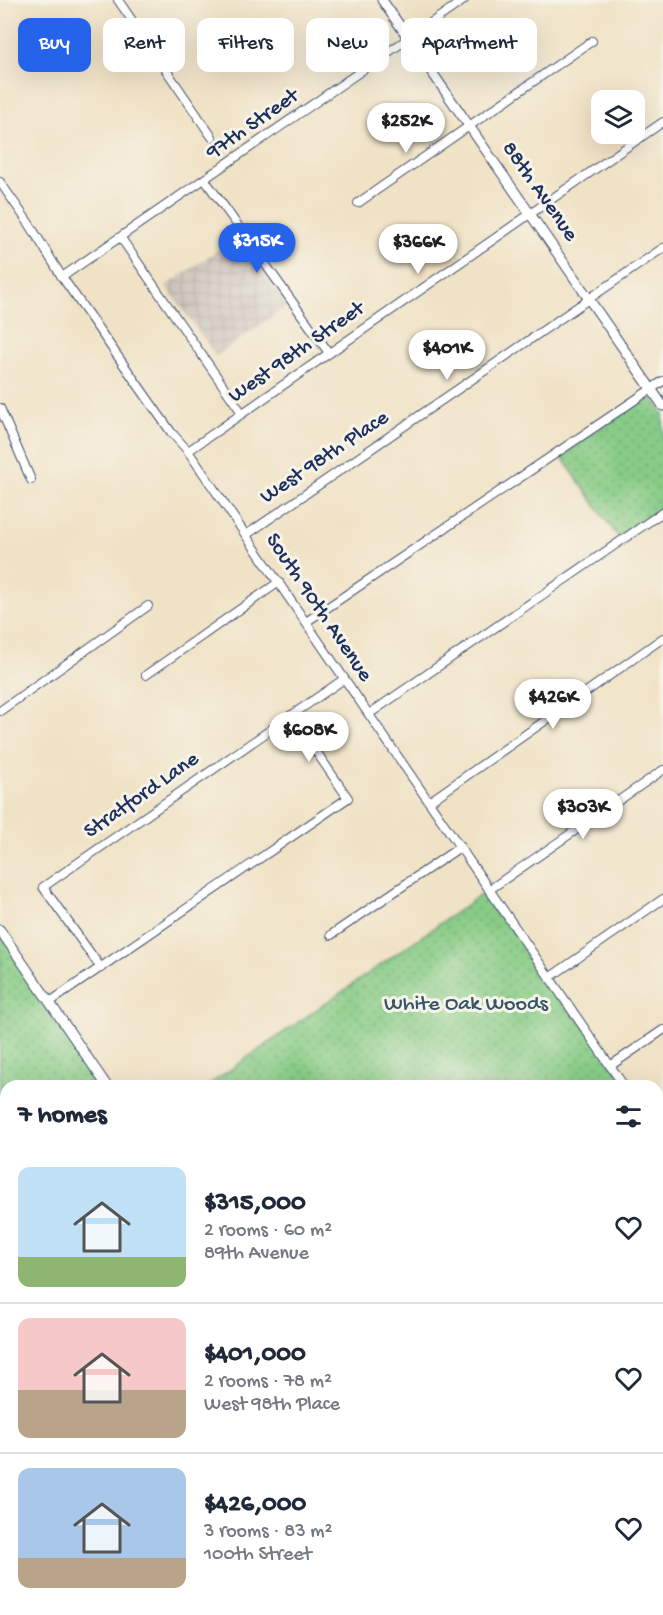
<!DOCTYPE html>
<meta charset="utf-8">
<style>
body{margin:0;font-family:"Gochi Hand",sans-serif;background:#f2f2f3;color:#1f2937;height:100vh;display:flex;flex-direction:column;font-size:22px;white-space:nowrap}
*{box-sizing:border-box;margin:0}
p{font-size:20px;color:#747a83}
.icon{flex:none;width:33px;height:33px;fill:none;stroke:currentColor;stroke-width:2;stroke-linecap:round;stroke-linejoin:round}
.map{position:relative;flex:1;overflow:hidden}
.panel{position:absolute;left:0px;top:1080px;width:663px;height:536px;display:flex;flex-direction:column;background:#fff;border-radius:18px 18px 0 0;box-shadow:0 6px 24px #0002}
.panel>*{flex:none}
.banner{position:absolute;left:18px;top:18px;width:627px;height:54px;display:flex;gap:12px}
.fabs{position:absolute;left:591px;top:90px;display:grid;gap:12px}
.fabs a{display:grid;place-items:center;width:54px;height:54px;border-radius:12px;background:#fff;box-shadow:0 6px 24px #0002;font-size:30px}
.price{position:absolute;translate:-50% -51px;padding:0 14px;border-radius:21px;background:#fff;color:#222;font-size:20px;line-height:39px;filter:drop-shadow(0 2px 3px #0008)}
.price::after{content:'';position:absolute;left:50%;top:36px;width:18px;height:14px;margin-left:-9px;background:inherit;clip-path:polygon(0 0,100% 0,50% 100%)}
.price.on{background:#2563eb;color:#fff}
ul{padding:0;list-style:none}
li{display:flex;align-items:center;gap:18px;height:150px;padding:0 18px}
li+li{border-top:2px solid #e0e1e3}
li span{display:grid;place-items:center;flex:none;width:168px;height:120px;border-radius:12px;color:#555}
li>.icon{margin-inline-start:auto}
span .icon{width:72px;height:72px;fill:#fffc;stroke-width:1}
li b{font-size:26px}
h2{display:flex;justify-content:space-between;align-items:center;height:72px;padding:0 18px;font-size:26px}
.tag{padding:0 21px;border-radius:12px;background:#fff;box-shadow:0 6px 24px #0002;font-size:21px;line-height:54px}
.tag.on{background:#2563eb;color:#fff}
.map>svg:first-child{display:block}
</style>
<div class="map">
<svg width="663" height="1615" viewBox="0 0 663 1615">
<defs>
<pattern id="industrial-grid" width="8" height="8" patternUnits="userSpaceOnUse" patternTransform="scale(1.5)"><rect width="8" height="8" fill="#cbc3b8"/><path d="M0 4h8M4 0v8" fill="none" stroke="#aea8a1"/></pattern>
<pattern id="park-dots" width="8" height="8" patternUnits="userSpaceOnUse" patternTransform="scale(1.5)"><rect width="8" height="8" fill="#88cc86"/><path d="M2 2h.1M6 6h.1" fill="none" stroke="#6ea671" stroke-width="1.8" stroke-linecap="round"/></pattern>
</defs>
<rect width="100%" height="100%" fill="#f7f3e8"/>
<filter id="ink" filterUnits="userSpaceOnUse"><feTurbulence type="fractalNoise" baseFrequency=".0167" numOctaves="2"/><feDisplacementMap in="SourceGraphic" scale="12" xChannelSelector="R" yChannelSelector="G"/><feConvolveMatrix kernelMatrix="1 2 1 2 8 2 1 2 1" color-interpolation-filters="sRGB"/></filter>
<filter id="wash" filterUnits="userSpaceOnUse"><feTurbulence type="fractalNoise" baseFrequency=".008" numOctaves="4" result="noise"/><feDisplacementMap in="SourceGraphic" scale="24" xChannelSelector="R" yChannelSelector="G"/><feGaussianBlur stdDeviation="1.35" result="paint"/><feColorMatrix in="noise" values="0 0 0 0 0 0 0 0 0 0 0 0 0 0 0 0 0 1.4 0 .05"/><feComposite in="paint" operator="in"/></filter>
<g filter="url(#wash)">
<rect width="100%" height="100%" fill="#f0e2c5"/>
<polygon fill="url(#industrial-grid)" points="238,236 287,306 216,356 166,286"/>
<g fill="url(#park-dots)" stroke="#527e72" stroke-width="1.5">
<polygon points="649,397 655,402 663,413 663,506 618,537 561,456 640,400"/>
<polygon points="485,892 548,980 561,1001 586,1026 627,1086 207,1086"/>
<polygon points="0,933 104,1086 6,1086 6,1610 453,1610 457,1615 0,1615"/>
<polygon points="657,1129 663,1137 663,1615 471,1615 468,1610 657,1610"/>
</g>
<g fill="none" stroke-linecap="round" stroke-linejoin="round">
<g stroke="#62a5d6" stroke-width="2">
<polyline points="0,1521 6,1524"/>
<polyline points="275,1615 285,1610"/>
</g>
</g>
</g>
<g filter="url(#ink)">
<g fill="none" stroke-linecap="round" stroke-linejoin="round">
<g stroke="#3b4a6d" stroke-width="10">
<g id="minor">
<polyline points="118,0 212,137"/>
<polyline points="205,180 329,353"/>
<polyline points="0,182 30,225 62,277 171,432 188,451 624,1086"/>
<polyline points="358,203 592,41"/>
<polyline points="121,238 242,413"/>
<polyline points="62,277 464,0"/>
<polyline points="0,408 31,480"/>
<polyline points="188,451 663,122"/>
<polyline points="246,535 663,248"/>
<polyline points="306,622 663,381"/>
<polyline points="146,675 279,582"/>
<polyline points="0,711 148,606"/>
<polyline points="369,714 663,512"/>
<polyline points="429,802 663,638"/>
<polyline points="489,890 663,770"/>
<polyline points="331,935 460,847"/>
<polyline points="101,968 43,887 344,679"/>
<polyline points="549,978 663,899"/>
<polyline points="50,1002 348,798 291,715"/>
<polyline points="610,1066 663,1030"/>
<polyline points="657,1134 663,1143"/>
<polyline points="657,1422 663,1417"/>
</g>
</g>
<g stroke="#3b4a6d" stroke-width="11">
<g id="tertiary">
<polyline points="382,0 663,406"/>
<polyline points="0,930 107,1086"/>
<polyline points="468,1610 472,1615"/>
</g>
</g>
<use href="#minor" stroke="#fff" stroke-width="8"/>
<use href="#tertiary" stroke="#fff" stroke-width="9"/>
</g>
</g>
<g text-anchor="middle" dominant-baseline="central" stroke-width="6" stroke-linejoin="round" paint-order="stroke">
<g font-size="22" fill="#1b2f5e" stroke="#f7f3e8">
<text transform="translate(253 125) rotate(-35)">97th Street</text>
<text transform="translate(539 192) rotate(55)">88th Avenue</text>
<text transform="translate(297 353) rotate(-35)">West 98th Street</text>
<text transform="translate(325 458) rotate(-34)">West 98th Place</text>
<text transform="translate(318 608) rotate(56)">South 90th Avenue</text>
<text transform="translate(142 796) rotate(-35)">Stratford Lane</text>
</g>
<g font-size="22" fill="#365668" stroke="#f7f3e8">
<text x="466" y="1005">White Oak Woods</text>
</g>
</g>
</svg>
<div class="fabs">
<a><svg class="icon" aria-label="layers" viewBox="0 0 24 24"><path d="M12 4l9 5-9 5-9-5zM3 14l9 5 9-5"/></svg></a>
</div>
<b class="price" style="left:406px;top:154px">$252K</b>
<b class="price on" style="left:257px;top:274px">$315K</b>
<b class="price" style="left:418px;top:275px">$366K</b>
<b class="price" style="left:447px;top:381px">$401K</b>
<b class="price" style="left:553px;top:730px">$426K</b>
<b class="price" style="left:309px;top:763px">$608K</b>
<b class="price" style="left:583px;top:840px">$303K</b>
<div class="banner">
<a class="tag on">Buy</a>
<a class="tag">Rent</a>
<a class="tag">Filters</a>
<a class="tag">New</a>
<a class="tag">Apartment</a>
</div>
<section class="panel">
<h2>7 homes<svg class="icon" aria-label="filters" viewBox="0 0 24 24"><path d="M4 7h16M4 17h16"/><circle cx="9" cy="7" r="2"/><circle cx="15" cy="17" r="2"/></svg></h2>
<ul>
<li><span style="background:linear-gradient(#bfe0f5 75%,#8fb573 0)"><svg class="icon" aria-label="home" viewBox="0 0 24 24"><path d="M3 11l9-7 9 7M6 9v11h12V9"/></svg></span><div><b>$315,000</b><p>2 rooms · 60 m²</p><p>89th Avenue</p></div><svg class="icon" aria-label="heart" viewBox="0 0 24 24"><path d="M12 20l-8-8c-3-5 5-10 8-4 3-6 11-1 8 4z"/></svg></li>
<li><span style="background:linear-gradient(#f6c9c9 60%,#b9a48a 0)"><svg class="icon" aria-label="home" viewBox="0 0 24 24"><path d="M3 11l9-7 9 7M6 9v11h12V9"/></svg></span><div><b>$401,000</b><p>2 rooms · 78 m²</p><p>West 98th Place</p></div><svg class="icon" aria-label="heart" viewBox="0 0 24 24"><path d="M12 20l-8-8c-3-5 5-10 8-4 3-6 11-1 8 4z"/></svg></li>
<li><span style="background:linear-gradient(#a9c7e8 75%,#b9a48a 0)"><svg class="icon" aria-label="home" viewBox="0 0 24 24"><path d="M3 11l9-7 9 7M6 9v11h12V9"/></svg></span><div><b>$426,000</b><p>3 rooms · 83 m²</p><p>100th Street</p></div><svg class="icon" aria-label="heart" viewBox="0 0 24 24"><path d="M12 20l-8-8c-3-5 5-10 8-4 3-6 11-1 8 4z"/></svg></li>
</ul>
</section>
</div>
